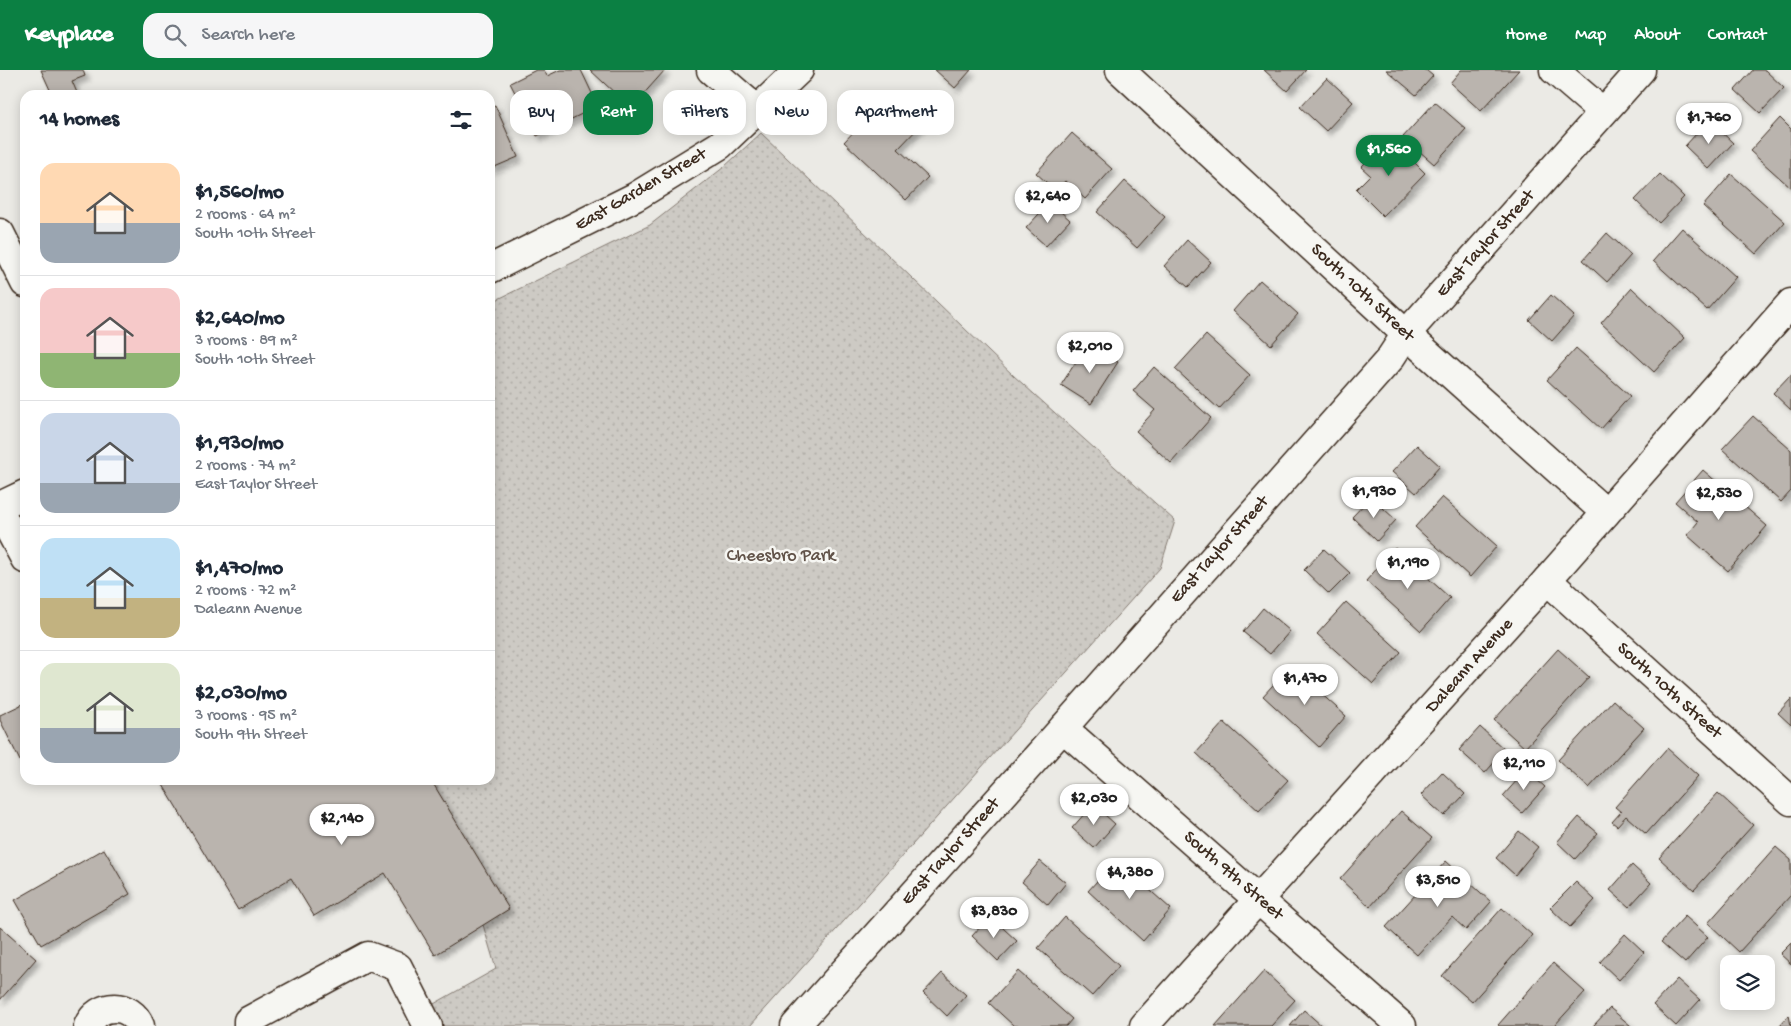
<!DOCTYPE html>
<meta charset="utf-8">
<style>
body{margin:0;font-family:"Gochi Hand",sans-serif;background:#f6f6f7;color:#1f2937;height:100vh;display:flex;flex-direction:column;font-size:19px;white-space:nowrap}
*{box-sizing:border-box;margin:0}
p{font-size:16px;color:#747a83}
.icon{flex:none;width:28px;height:28px;fill:none;stroke:currentColor;stroke-width:2;stroke-linecap:round;stroke-linejoin:round}
.map{position:relative;flex:1;overflow:hidden}
.panel{position:absolute;left:20px;top:20px;width:475px;height:695px;display:flex;flex-direction:column;background:#fff;border-radius:15px;box-shadow:0 2px 12px #0003}
.panel>*{flex:none}
.hud{position:absolute;left:510px;top:20px;width:475px;height:45px;display:flex;gap:10px}
.buttons{position:absolute;left:1720px;top:885px;display:grid;gap:10px}
.buttons a{display:grid;place-items:center;width:55px;height:55px;border-radius:10px;background:#fff;box-shadow:0 2px 12px #0003;font-size:25px}
.price{position:absolute;translate:-50% -42px;padding:0 11px;border-radius:18px;background:#fff;color:#222;font-size:16px;line-height:32px;filter:drop-shadow(0 1px 2px #0008)}
.price::after{content:'';position:absolute;left:50%;top:30px;width:15px;height:11px;margin-left:-8px;background:inherit;clip-path:polygon(0 0,100% 0,50% 100%)}
.price.active{background:#0b8043;color:#fff}
ul{padding:0;list-style:none}
li{display:flex;align-items:center;gap:15px;height:125px;padding:0 20px}
li+li{border-top:1px solid #e0e1e3}
li span{display:grid;place-items:center;flex:none;width:140px;height:100px;border-radius:15px;color:#555}
li>.icon{margin-inline-start:auto}
span .icon{width:60px;height:60px;fill:#fffc;stroke-width:1}
li b{font-size:21px}
h2{display:flex;justify-content:space-between;align-items:center;height:60px;padding:0 20px;font-size:21px}
.tag{padding:0 18px;border-radius:15px;background:#fff;box-shadow:0 2px 12px #0003;font-size:18px;line-height:45px}
.tag.active{background:#0b8043;color:#fff}
header{display:flex;align-items:center;gap:30px;box-sizing:border-box;height:70px;padding:0 25px;background:#0b8043;color:#fff}
header strong{font-size:24px}
nav{display:flex;gap:28px;margin-inline-start:auto;font-size:18px}
.search{width:350px;height:45px;background:#f6f6f7;display:flex;align-items:center;gap:12px;box-sizing:border-box;padding:0 18px;border-radius:15px;color:#747a83;font-size:19px}
.map>svg:first-child{display:block}
</style>
<header>
<strong>Keyplace</strong>
<div class="search"><svg class="icon" aria-label="search" viewBox="0 0 24 24"><circle cx="10" cy="10" r="6"/><path d="M15 15l6 6"/></svg>Search here</div>
<nav><a>Home</a><a>Map</a><a>About</a><a>Contact</a></nav>
</header>
<div class="map">
<svg width="1791" height="956" viewBox="0 0 1791 956">
<defs>
<pattern id="park-dots" width="8" height="8" patternUnits="userSpaceOnUse" patternTransform="scale(1.25)"><rect width="8" height="8" fill="#cdcac4"/><path d="M2 2h.1M6 6h.1" fill="none" stroke="#b1aea8" stroke-width="1.8" stroke-linecap="round"/></pattern>
<filter id="shadow"><feDropShadow dx="4.5" dy="4.5" stdDeviation="2.5" flood-color="#0004"/></filter>
</defs>
<rect width="100%" height="100%" fill="#ebeae5"/>
<filter id="ink" filterUnits="userSpaceOnUse"><feTurbulence type="fractalNoise" baseFrequency=".02" numOctaves="2"/><feDisplacementMap in="SourceGraphic" scale="10" xChannelSelector="R" yChannelSelector="G"/><feConvolveMatrix kernelMatrix="1 2 1 2 8 2 1 2 1" color-interpolation-filters="sRGB"/></filter>
<g filter="url(#ink)">
<polygon fill="url(#park-dots)" stroke="#847a71" points="761,63 1014,306 1175,451 1160,498 750,956 441,956 432,935 496,899 471,814 423,710 490,710 490,233 650,155 724,97"/>
<g fill="#bab4ae" stroke="#3b2a1e" filter="url(#shadow)">
<polygon points="41,0 83,0 85,6 72,11 78,25 43,25 51,22"/>
<polygon points="536,0 544,0 547,6 560,0 581,0 598,36 537,66 510,13"/>
<polygon points="590,0 665,0 631,38"/>
<polygon points="935,0 971,0 955,18"/>
<polygon points="1264,0 1306,0 1287,21"/>
<polygon points="1386,0 1426,0 1433,6 1416,25"/>
<polygon points="1461,0 1519,0 1481,41 1450,13"/>
<polygon points="1753,0 1765,0 1784,18 1760,43 1735,20"/>
<polygon points="1327,8 1353,32 1326,61 1300,37"/>
<polygon points="889,24 922,54 898,79 928,107 906,130 844,72"/>
<polygon points="1435,32 1466,59 1434,94 1403,67"/>
<polygon points="495,35 518,87 490,99 490,37"/>
<polygon points="1780,48 1791,59 1791,118 1750,81"/>
<polygon points="1709,50 1733,73 1709,99 1685,76"/>
<polygon points="1072,63 1112,99 1085,129 1065,111 1056,121 1036,103"/>
<polygon points="1390,68 1425,103 1383,146 1356,119 1370,105 1361,97"/>
<polygon points="1660,104 1684,127 1659,153 1635,130"/>
<polygon points="1731,104 1785,152 1756,184 1703,136"/>
<polygon points="1125,111 1165,147 1137,178 1097,142"/>
<polygon points="1050,132 1070,150 1046,176 1026,158"/>
<polygon points="1682,158 1736,207 1707,240 1653,191"/>
<polygon points="1607,163 1631,185 1607,212 1583,190"/>
<polygon points="1187,170 1211,192 1188,217 1164,196"/>
<polygon points="1260,210 1298,244 1271,275 1233,241"/>
<polygon points="1632,218 1685,268 1654,302 1601,253"/>
<polygon points="1551,225 1574,246 1552,271 1529,250"/>
<polygon points="1206,265 1250,305 1219,339 1175,299"/>
<polygon points="1088,273 1118,292 1091,334 1061,315"/>
<polygon points="1576,278 1630,326 1601,359 1547,310"/>
<polygon points="1154,297 1211,348 1171,393 1136,361 1155,340 1133,321"/>
<polygon points="1791,304 1791,340 1773,323"/>
<polygon points="1753,346 1791,380 1791,421 1781,432 1722,379"/>
<polygon points="1417,375 1440,396 1416,423 1392,402"/>
<polygon points="1703,400 1767,456 1728,501 1687,465 1698,452 1675,432"/>
<polygon points="1371,427 1396,450 1377,471 1352,447"/>
<polygon points="1442,427 1497,476 1470,507 1415,457"/>
<polygon points="1395,478 1450,528 1421,561 1366,511"/>
<polygon points="1324,479 1350,503 1329,524 1304,500"/>
<polygon points="1346,532 1401,582 1373,614 1317,564"/>
<polygon points="1263,538 1290,561 1270,584 1243,562"/>
<polygon points="1558,579 1589,607 1525,678 1494,650"/>
<polygon points="1290,596 1346,646 1319,677 1263,626"/>
<polygon points="1791,629 1791,655 1778,643"/>
<polygon points="1613,630 1644,658 1589,718 1558,690"/>
<polygon points="25,633 25,691 21,693 0,650 0,645"/>
<polygon points="1224,652 1288,710 1259,741 1196,683"/>
<polygon points="1480,657 1505,680 1485,703 1459,680"/>
<polygon points="1667,678 1698,706 1646,764 1626,746 1617,756 1612,752 1621,742 1615,737"/>
<polygon points="1526,700 1545,717 1522,743 1503,726"/>
<polygon points="1442,702 1465,724 1444,746 1421,725"/>
<polygon points="160,710 431,710 509,839 435,885 385,803 314,846 291,808 238,840"/>
<polygon points="1718,723 1753,755 1694,820 1659,788"/>
<polygon points="1093,734 1115,754 1094,778 1072,758"/>
<polygon points="1401,741 1432,768 1370,837 1340,809"/>
<polygon points="1579,747 1598,763 1575,789 1557,772"/>
<polygon points="1519,761 1538,777 1515,805 1496,788"/>
<polygon points="1776,777 1791,790 1791,825 1739,882 1708,853"/>
<polygon points="104,779 130,824 41,875 15,830"/>
<polygon points="1116,790 1171,839 1143,871 1088,821"/>
<polygon points="1040,791 1066,813 1048,835 1022,812"/>
<polygon points="1446,791 1491,832 1466,860 1452,847 1417,885 1386,857"/>
<polygon points="1632,795 1651,813 1629,837 1610,820"/>
<polygon points="1576,812 1595,830 1570,857 1550,838"/>
<polygon points="1502,838 1532,865 1472,932 1442,906"/>
<polygon points="990,846 1017,871 998,891 972,866"/>
<polygon points="1685,846 1708,867 1685,893 1661,872"/>
<polygon points="1065,847 1119,896 1092,926 1038,878"/>
<polygon points="0,857 36,889 0,930"/>
<polygon points="1625,864 1644,882 1619,910 1600,892"/>
<polygon points="1791,873 1791,894 1780,884"/>
<polygon points="1756,886 1765,894 1749,894"/>
<polygon points="1553,893 1585,922 1554,956 1499,956 1498,955"/>
<polygon points="1018,901 1072,949 1066,956 1014,956 989,933"/>
<polygon points="1264,901 1295,930 1271,956 1215,956"/>
<polygon points="942,903 966,925 947,946 923,923"/>
<polygon points="1677,909 1700,930 1676,956 1653,935"/>
<polygon points="1610,938 1631,956 1593,956"/>
<polygon points="1304,940 1322,956 1290,956"/>
<polygon points="1789,945 1791,956 1779,956"/>
</g>
<g fill="none" stroke-linecap="round" stroke-linejoin="round">
<g stroke="#3b2a1e" stroke-width="31">
<g id="minor">
<polyline points="711,0 757,40"/>
<polyline points="1120,0 1406,264 1606,443"/>
<polyline points="1554,0 1603,42"/>
<polyline points="0,163 25,213"/>
<polyline points="490,199 635,127 720,75 799,0"/>
<polyline points="0,436 25,424"/>
<polyline points="0,442 25,489"/>
<polyline points="1547,510 1791,731"/>
<polyline points="1063,658 1402,956"/>
<path d="M88 956C98 932 131 932 140 956"/>
<polyline points="248,956 248,951 368,886 398,897 428,956"/>
<polyline points="795,956 1063,658 1389,290 1406,264 1641,0"/>
<polyline points="1144,956 1547,510 1791,233"/>
</g>
</g>
<use href="#minor" stroke="#f6f6f2" stroke-width="28"/>
</g>
</g>
<g text-anchor="middle" dominant-baseline="central" stroke-width="5" stroke-linejoin="round" paint-order="stroke">
<g font-size="18" fill="#3b2a1e" stroke="#f6f6f2">
<text transform="translate(641 120) rotate(-30)">East Garden Street</text>
<text transform="translate(1486 174) rotate(-48)">East Taylor Street</text>
<text transform="translate(1362 223) rotate(43)">South 10th Street</text>
<text transform="translate(1220 480) rotate(-48)">East Taylor Street</text>
<text transform="translate(1470 596) rotate(-48)">Daleann Avenue</text>
<text transform="translate(1669 621) rotate(42)">South 10th Street</text>
<text transform="translate(951 782) rotate(-48)">East Taylor Street</text>
<text transform="translate(1233 806) rotate(41)">South 9th Street</text>
</g>
<g font-size="18" fill="#605248" stroke="#f6f6f2">
<text x="781" y="486">Cheesbro Park</text>
</g>
</g>
</svg>
<div class="buttons">
<a><svg class="icon" aria-label="layers" viewBox="0 0 24 24"><path d="M12 4l9 5-9 5-9-5zM3 14l9 5 9-5"/></svg></a>
</div>
<b class="price" style="left:1709px;top:75px">$1,760</b>
<b class="price active" style="left:1389px;top:107px">$1,560</b>
<b class="price" style="left:1048px;top:154px">$2,640</b>
<b class="price" style="left:1090px;top:304px">$2,010</b>
<b class="price" style="left:1374px;top:449px">$1,930</b>
<b class="price" style="left:1719px;top:451px">$2,530</b>
<b class="price" style="left:1408px;top:520px">$1,190</b>
<b class="price" style="left:1305px;top:636px">$1,470</b>
<b class="price" style="left:1524px;top:721px">$2,110</b>
<b class="price" style="left:1094px;top:756px">$2,030</b>
<b class="price" style="left:342px;top:776px">$2,140</b>
<b class="price" style="left:1130px;top:830px">$4,380</b>
<b class="price" style="left:1438px;top:838px">$3,510</b>
<b class="price" style="left:994px;top:869px">$3,830</b>
<div class="hud">
<a class="tag">Buy</a>
<a class="tag active">Rent</a>
<a class="tag">Filters</a>
<a class="tag">New</a>
<a class="tag">Apartment</a>
</div>
<section class="panel">
<h2>14 homes<svg class="icon" aria-label="filters" viewBox="0 0 24 24"><path d="M4 7h16M4 17h16"/><circle cx="9" cy="7" r="2"/><circle cx="15" cy="17" r="2"/></svg></h2>
<ul>
<li><span style="background:linear-gradient(#ffd9b3 60%,#9aa5b1 0)"><svg class="icon" aria-label="home" viewBox="0 0 24 24"><path d="M3 11l9-7 9 7M6 9v11h12V9"/></svg></span><div><b>$1,560/mo</b><p>2 rooms · 64 m²</p><p>South 10th Street</p></div></li>
<li><span style="background:linear-gradient(#f6c9c9 65%,#8fb573 0)"><svg class="icon" aria-label="home" viewBox="0 0 24 24"><path d="M3 11l9-7 9 7M6 9v11h12V9"/></svg></span><div><b>$2,640/mo</b><p>3 rooms · 89 m²</p><p>South 10th Street</p></div></li>
<li><span style="background:linear-gradient(#c9d6e8 70%,#9aa5b1 0)"><svg class="icon" aria-label="home" viewBox="0 0 24 24"><path d="M3 11l9-7 9 7M6 9v11h12V9"/></svg></span><div><b>$1,930/mo</b><p>2 rooms · 74 m²</p><p>East Taylor Street</p></div></li>
<li><span style="background:linear-gradient(#bfe0f5 60%,#c2b280 0)"><svg class="icon" aria-label="home" viewBox="0 0 24 24"><path d="M3 11l9-7 9 7M6 9v11h12V9"/></svg></span><div><b>$1,470/mo</b><p>2 rooms · 72 m²</p><p>Daleann Avenue</p></div></li>
<li><span style="background:linear-gradient(#dfe7d0 65%,#9aa5b1 0)"><svg class="icon" aria-label="home" viewBox="0 0 24 24"><path d="M3 11l9-7 9 7M6 9v11h12V9"/></svg></span><div><b>$2,030/mo</b><p>3 rooms · 95 m²</p><p>South 9th Street</p></div></li>
</ul>
</section>
</div>
